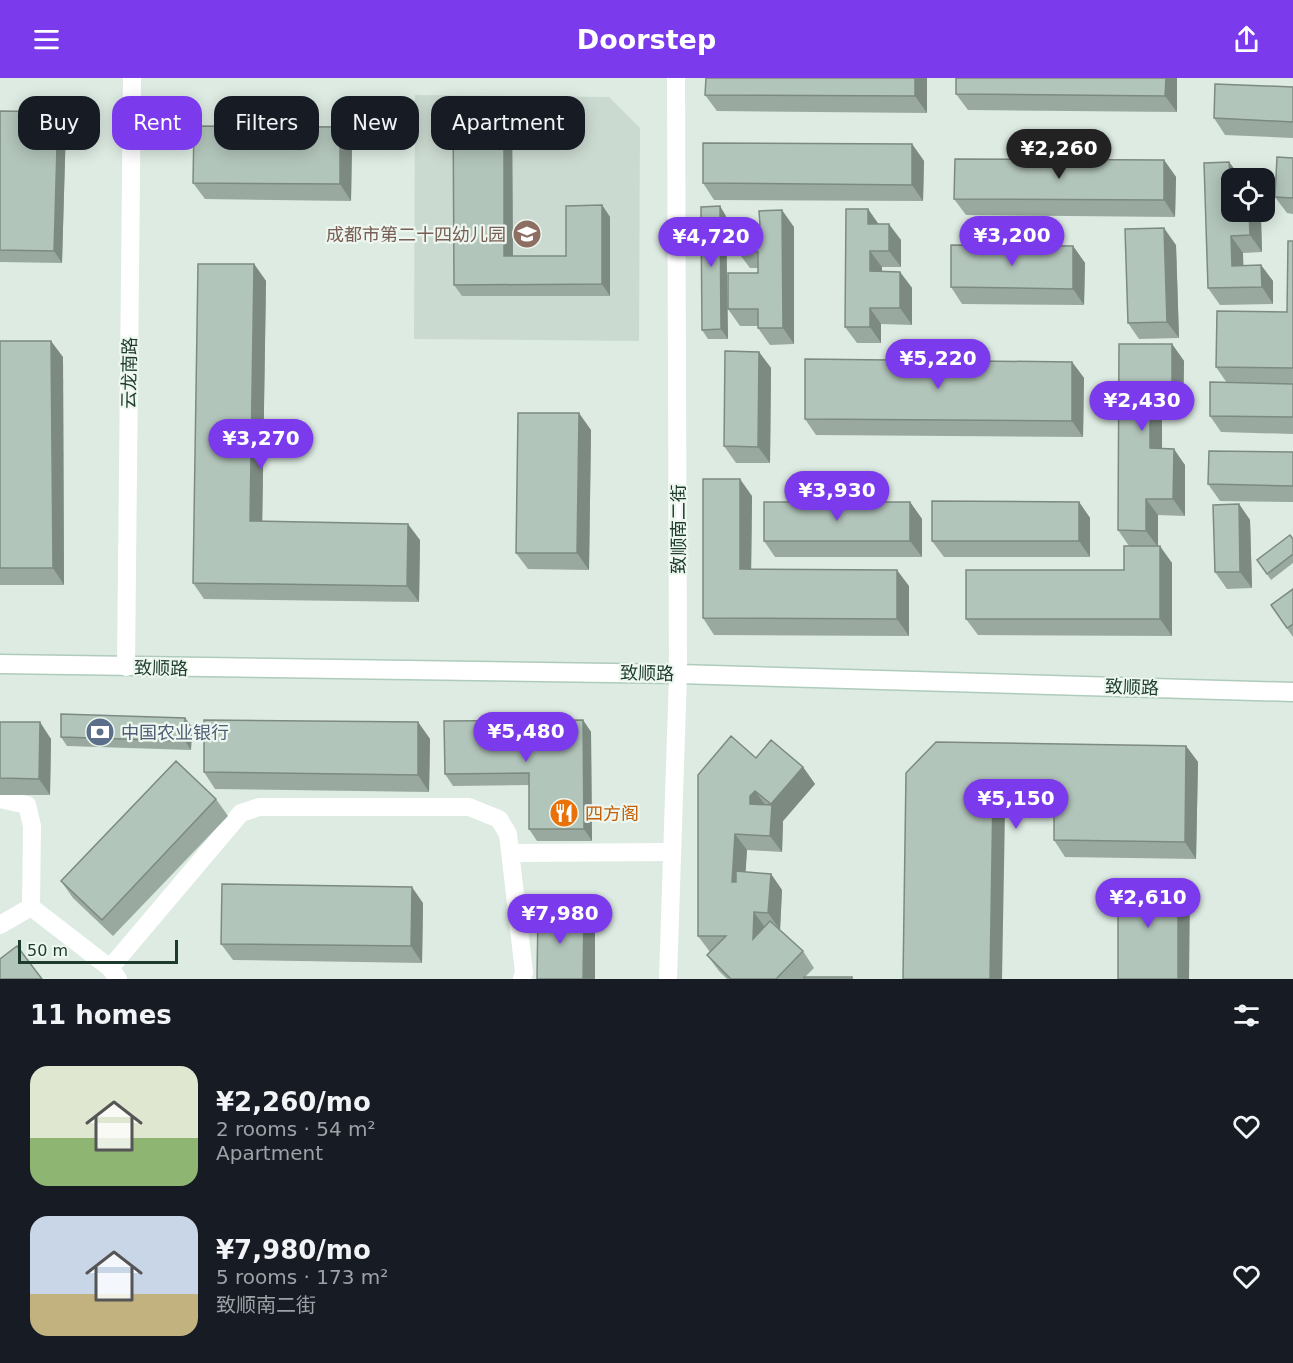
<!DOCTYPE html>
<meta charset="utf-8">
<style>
body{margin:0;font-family:"DejaVu Sans","Noto Sans SC",sans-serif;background:#242831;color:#f1f3f6;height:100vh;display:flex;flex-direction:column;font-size:22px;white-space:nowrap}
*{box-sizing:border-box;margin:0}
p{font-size:20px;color:#9ea1a6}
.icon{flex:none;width:33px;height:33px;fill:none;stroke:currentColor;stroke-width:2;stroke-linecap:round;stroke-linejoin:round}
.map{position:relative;height:901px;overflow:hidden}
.panel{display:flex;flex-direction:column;background:#171b24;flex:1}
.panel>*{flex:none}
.hud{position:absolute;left:18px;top:18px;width:600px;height:54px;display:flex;gap:12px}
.fabs{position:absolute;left:1221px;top:90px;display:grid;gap:12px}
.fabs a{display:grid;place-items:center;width:54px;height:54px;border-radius:12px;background:#171b24;box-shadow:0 3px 15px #0003;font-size:30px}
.scale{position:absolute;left:18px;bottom:15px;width:160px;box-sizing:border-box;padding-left:6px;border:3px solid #1d3b2d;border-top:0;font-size:16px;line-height:21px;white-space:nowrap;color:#1d3b2d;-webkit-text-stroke:4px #edf7f0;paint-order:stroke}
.price{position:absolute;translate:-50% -51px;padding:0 14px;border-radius:21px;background:#7c3aed;color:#fff;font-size:20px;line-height:39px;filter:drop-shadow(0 2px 3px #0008)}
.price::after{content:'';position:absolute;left:50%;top:36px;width:18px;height:14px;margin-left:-9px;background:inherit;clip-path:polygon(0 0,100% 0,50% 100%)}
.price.on{background:#222;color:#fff}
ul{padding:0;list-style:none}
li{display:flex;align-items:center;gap:18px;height:150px;padding:0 30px}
li span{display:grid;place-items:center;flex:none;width:168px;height:120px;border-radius:18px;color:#555}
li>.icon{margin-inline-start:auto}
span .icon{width:72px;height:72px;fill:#fffc;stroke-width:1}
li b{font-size:26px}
h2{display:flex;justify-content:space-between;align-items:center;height:72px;padding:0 30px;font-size:26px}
.tag{padding:0 21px;border-radius:18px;background:#171b24;box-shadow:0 3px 15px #0003;font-size:21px;line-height:54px}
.tag.on{background:#7c3aed;color:#fff}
header{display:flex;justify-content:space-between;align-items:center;height:78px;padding:0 30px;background:#7c3aed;color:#fff;font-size:27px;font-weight:700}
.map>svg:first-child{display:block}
</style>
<header><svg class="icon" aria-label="menu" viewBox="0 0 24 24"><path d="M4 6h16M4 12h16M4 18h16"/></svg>Doorstep<svg class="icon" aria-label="share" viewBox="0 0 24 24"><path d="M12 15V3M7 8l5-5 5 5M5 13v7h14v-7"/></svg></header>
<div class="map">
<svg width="1293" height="901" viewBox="0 0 1293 901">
<rect width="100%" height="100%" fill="#ddebe2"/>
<polygon fill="#cbdad0" points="415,17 609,19 640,50 639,263 414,261"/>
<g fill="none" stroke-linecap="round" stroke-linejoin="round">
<g stroke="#afcbbb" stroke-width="21">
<polyline id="secondary" points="0,586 678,596 1293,614"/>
</g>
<g stroke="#fff" stroke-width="18">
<polyline points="126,589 132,0"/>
<polyline points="0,721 27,727 32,748 31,829"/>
<polyline points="511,775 671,774"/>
<polyline points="0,847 31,829 110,890 118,901"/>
<polyline points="110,890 241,735 259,729 469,729 499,741 508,756 524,894 522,901"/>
<polyline points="668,901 678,596 676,0"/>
</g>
<use href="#secondary" stroke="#fff" stroke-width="18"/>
</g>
<g fill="#99a9a0">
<polygon points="927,0 927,35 717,33 705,17"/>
<polygon points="956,0 1177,0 1177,34 968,32 956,16"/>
<polygon points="1293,9 1293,60 1225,57 1214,40"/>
<polygon points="0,33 66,46 62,185 0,184"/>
<polygon points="512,34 513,178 566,178 602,127 610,139 610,218 462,218 454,207"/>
<polygon points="352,66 351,123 205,121 193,105"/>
<polygon points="912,66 924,83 923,123 714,122 703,105"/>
<polygon points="1293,80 1293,136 1287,135 1275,119"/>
<polygon points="1164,82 1176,99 1175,139 966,137 954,121"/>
<polygon points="1229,84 1241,100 1232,134 1255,134 1261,141 1262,174 1243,175 1243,187 1261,187 1273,203 1273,226 1220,227 1208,210"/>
<polygon points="868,131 878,146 901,162 901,189 882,189 882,194 900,194 912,210 912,247 881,246 881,265 857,265 845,249"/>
<polygon points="726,138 728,261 708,261 702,252"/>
<polygon points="794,149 794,266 770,267 758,250 758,248 740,248 728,231 758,195 758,190 750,190 738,174"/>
<polygon points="1293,163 1293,356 1221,354 1210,338 1227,305 1216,289 1287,234"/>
<polygon points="1176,167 1179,260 1139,261 1128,245"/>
<polygon points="1073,168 1085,185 1084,227 962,226 951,209"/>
<polygon points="254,186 266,203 262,444 420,462 419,524 204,521 193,505"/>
<polygon points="0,263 63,279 64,507 0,507"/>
<polygon points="1119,266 1172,266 1184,283 1183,339 1162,339 1162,370 1185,387 1185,438 1158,437 1158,468 1172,485 1172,558 978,557 966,541 1124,492 1129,468 1118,452"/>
<polygon points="759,274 771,290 770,385 736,385 724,368"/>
<polygon points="1072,284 1084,300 1083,359 816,357 805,341"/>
<polygon points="591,352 589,492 528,491 516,475"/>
<polygon points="1293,374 1293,424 1220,423 1208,406"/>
<polygon points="752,418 751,491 909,508 909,558 714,557 703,540"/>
<polygon points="910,424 922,441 922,479 775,479 764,463"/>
<polygon points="1079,424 1090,440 1090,479 944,479 932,463"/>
<polygon points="1239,426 1250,442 1252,510 1227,511 1215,494"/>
<polygon points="1293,461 1293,485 1271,502 1257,482"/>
<polygon points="1293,511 1293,559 1277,536"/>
<polygon points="185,640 192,649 191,672 67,668 61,659"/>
<polygon points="583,642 591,654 592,763 537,763 529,751 529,707 453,708 445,696"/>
<polygon points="0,644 51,661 50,717 0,717"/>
<polygon points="418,644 430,661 429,714 215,711 204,694"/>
<polygon points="1186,668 1198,684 1196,781 1065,779 1054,762 1054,732 1005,732 906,695"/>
<polygon points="756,680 803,689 815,706 783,743 782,774 747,772 745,794 771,796 782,812 780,852 803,873 814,890 805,899 853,901 727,901 719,893 707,877 710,874 698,858"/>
<polygon points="216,721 228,738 113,858 73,820 61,803"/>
<polygon points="423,825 422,885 233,882 221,866"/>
</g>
<g fill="#7d8a82">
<polygon points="915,0 927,0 927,35 915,18"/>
<polygon points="1166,0 1177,0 1177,34 1165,18"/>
<polygon points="504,22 512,34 513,190 504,178"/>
<polygon points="58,34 66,46 62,185 54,173"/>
<polygon points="340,49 352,66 351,123 340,106"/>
<polygon points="912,66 924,83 923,123 912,107"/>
<polygon points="1164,82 1176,99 1175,139 1164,122"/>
<polygon points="1229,84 1241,100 1232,100 1232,127 1230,125"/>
<polygon points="602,127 610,139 610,218 602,206"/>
<polygon points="720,128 726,138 728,261 721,251"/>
<polygon points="868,131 880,148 868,146"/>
<polygon points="782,132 794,149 794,266 783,250"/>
<polygon points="1249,134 1255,134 1261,141 1262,174 1250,157"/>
<polygon points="889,146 901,162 901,189 889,173"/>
<polygon points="1164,150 1176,167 1179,260 1167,244"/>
<polygon points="1231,158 1243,175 1244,204 1232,188"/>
<polygon points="1073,168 1085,185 1084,227 1073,211"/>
<polygon points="870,173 882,189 882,210 870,193"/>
<polygon points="254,186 266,203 262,460 250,443"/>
<polygon points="1261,187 1273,203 1273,226 1262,209"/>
<polygon points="900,194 912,210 912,247 900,230"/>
<polygon points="870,230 881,246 881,265 870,249"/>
<polygon points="51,263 63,279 64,507 53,490"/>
<polygon points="1172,266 1184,283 1183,339 1172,322"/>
<polygon points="759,274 771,290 770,385 758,369"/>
<polygon points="1072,284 1084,300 1083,359 1072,343"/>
<polygon points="1150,322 1162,339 1162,387 1150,370"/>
<polygon points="579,335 591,352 589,492 577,475"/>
<polygon points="1174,371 1185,387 1185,438 1173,421"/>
<polygon points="740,401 752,418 751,508 740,491"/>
<polygon points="1146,421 1158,437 1158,469 1146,453"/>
<polygon points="910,424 922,441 922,479 910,463"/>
<polygon points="1079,424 1090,440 1090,479 1079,463"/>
<polygon points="1239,426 1250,442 1252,510 1240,494"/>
<polygon points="408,446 420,462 419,524 407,508"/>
<polygon points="1160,468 1172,485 1172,558 1160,541"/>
<polygon points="897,492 909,508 909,558 897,541"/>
<polygon points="185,640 192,649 191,672 185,663"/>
<polygon points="583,642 591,654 592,763 584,751"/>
<polygon points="40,644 51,661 50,717 39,701"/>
<polygon points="418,644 430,661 429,714 418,697"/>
<polygon points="1186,668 1198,684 1196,781 1185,764"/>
<polygon points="803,689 815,706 783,743 782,774 770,758 771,726"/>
<polygon points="755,713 767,729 750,726 750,718"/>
<polygon points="993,715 1005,732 1002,901 990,901"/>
<polygon points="735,756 747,772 744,820 732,804"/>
<polygon points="771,796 782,812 780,852 768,835"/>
<polygon points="1178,801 1190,818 1189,901 1178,901"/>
<polygon points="412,809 423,825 422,885 411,868"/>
<polygon points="584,834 595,851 595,901 583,901"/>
<polygon points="754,834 766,851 753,861"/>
</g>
<g fill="#b2c5ba" stroke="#7d8a82" stroke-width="1.5">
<polygon points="706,0 915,0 915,18 705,17"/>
<polygon points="956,0 1166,0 1165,18 956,16"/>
<polygon points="1215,6 1293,9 1293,44 1214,40"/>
<polygon points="504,22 504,178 566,178 566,128 602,127 602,206 454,207 453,23"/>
<polygon points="0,33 58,34 54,173 0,172"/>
<polygon points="194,48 340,49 340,106 193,105"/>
<polygon points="703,65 912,66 912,107 703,105"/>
<polygon points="1277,79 1293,80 1293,120 1275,119"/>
<polygon points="955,81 1164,82 1164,122 954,121"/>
<polygon points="1229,84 1232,134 1249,134 1250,157 1231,158 1232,188 1261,187 1262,209 1208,210 1204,85"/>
<polygon points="720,128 721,251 702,252 701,129"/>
<polygon points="846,131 868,131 868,146 889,146 889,173 870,173 870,193 900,194 900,230 870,230 870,249 845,249"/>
<polygon points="782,132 783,250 758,250 758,231 728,231 728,195 758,195 758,174 738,174 738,147 760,147 759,133"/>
<polygon points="1164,150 1167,244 1128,245 1125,151"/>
<polygon points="1288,163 1293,163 1293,290 1216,289 1217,233 1287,234"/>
<polygon points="951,167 1073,168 1073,211 951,209"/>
<polygon points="198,186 254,186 250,443 408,446 407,508 193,505"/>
<polygon points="0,263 51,263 53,490 0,490"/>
<polygon points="1119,266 1172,266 1172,322 1150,322 1150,370 1174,371 1173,421 1146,421 1146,453 1118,452"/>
<polygon points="725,273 759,274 758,369 724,368"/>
<polygon points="805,281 1072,284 1072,343 805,341"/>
<polygon points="1210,304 1293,306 1293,339 1210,338"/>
<polygon points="518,335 579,335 577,475 516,475"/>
<polygon points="1209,373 1293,374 1293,408 1208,406"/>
<polygon points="703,401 740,401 740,491 897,492 897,541 703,540"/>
<polygon points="932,423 1079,424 1079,463 932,463"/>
<rect x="764" y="424" width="146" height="39"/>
<polygon points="1239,426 1240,494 1215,494 1213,427"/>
<polygon points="1290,457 1293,461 1293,476 1267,496 1257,482"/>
<polygon points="1124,468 1160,468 1160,541 966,541 966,492 1124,492"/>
<polygon points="1293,511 1293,546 1287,550 1271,527"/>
<polygon points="61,636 185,640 185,663 61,659"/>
<polygon points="204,642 418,644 418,697 204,694"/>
<polygon points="583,642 584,751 529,751 529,695 445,696 444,643"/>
<polygon points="0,644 40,644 39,701 0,700"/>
<polygon points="731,658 756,680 771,662 803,689 771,726 755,713 750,718 750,726 772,727 770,758 735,756 732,804 736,804 736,793 771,796 768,835 754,834 753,861 770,843 803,873 776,901 731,901 707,877 726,858 698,858 698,697"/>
<polygon points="936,664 1186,668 1185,764 1054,762 1054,716 993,715 990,901 903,901 906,695"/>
<polygon points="176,683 216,721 102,842 61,803"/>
<rect x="1118" y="801" width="60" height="100"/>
<polygon points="222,806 412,809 411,868 221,866"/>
<polygon points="538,833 584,834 583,901 537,901"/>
<polygon points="17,868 42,901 0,901 0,881"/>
<rect x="804" y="899" width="48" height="2"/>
</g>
<defs>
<g id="school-disc" transform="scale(1.5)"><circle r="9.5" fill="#8d6e63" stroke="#edf7f0"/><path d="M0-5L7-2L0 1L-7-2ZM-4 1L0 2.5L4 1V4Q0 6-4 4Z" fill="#fff"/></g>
<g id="bank-disc" transform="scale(1.5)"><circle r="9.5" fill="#5c6f8a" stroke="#edf7f0"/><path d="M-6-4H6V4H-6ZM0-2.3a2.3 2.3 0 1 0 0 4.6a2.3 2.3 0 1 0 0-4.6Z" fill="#fff"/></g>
<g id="restaurant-disc" transform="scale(1.5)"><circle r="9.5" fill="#e8710a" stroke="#edf7f0"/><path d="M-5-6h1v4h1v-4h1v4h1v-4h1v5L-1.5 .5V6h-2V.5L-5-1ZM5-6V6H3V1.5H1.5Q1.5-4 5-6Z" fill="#fff"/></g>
</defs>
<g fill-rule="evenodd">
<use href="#school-disc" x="527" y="156"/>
<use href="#bank-disc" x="100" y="654"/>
<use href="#restaurant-disc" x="564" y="735"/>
</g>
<g text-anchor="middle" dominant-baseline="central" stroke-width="4.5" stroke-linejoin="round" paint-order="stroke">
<g font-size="18" fill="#785e54" stroke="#edf7f0" text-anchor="end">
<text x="506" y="156">成都市第二十四幼儿园</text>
</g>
<g font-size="18" fill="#1d3b2d" stroke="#edf7f0">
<text transform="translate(129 295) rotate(-89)">云龙南路</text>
<text transform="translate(678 451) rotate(-90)">致顺南二街</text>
<text transform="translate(161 590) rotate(1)">致顺路</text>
<text transform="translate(647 595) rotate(1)">致顺路</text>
<text transform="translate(1132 609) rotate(2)">致顺路</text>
</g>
<g font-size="18" fill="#4e5e75" stroke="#edf7f0" text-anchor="start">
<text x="121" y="654">中国农业银行</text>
</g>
<g font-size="18" fill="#c56008" stroke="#edf7f0" text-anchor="start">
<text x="585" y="735">四方阁</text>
</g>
</g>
</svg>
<div class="fabs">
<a><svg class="icon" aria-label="locate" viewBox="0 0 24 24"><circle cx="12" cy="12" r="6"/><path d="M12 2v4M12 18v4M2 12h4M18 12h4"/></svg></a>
</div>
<div class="scale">50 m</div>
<b class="price on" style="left:1059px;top:102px">¥2,260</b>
<b class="price" style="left:1012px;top:189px">¥3,200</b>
<b class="price" style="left:711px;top:190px">¥4,720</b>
<b class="price" style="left:938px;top:312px">¥5,220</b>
<b class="price" style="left:1142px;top:354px">¥2,430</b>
<b class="price" style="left:261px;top:392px">¥3,270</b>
<b class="price" style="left:837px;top:444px">¥3,930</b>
<b class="price" style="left:526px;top:685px">¥5,480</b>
<b class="price" style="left:1016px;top:752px">¥5,150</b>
<b class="price" style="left:1148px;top:851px">¥2,610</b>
<b class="price" style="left:560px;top:867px">¥7,980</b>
<div class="hud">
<a class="tag">Buy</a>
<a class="tag on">Rent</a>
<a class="tag">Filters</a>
<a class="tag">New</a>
<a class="tag">Apartment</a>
</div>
</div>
<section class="panel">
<h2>11 homes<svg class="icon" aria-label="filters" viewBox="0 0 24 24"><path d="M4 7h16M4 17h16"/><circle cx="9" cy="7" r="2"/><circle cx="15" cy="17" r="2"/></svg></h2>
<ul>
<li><span style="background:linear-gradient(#dfe7d0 60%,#8fb573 0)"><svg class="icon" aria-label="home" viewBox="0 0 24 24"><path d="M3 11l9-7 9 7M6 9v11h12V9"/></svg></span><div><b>¥2,260/mo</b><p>2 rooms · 54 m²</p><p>Apartment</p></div><svg class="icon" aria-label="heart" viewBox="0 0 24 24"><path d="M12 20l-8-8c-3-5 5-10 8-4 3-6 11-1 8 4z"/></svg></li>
<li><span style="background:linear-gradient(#c9d6e8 65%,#c2b280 0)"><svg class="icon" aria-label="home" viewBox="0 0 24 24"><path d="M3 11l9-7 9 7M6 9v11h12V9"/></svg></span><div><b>¥7,980/mo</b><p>5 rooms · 173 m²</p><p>致顺南二街</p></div><svg class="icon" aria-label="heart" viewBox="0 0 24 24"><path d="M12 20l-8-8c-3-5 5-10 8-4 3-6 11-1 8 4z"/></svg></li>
</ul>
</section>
